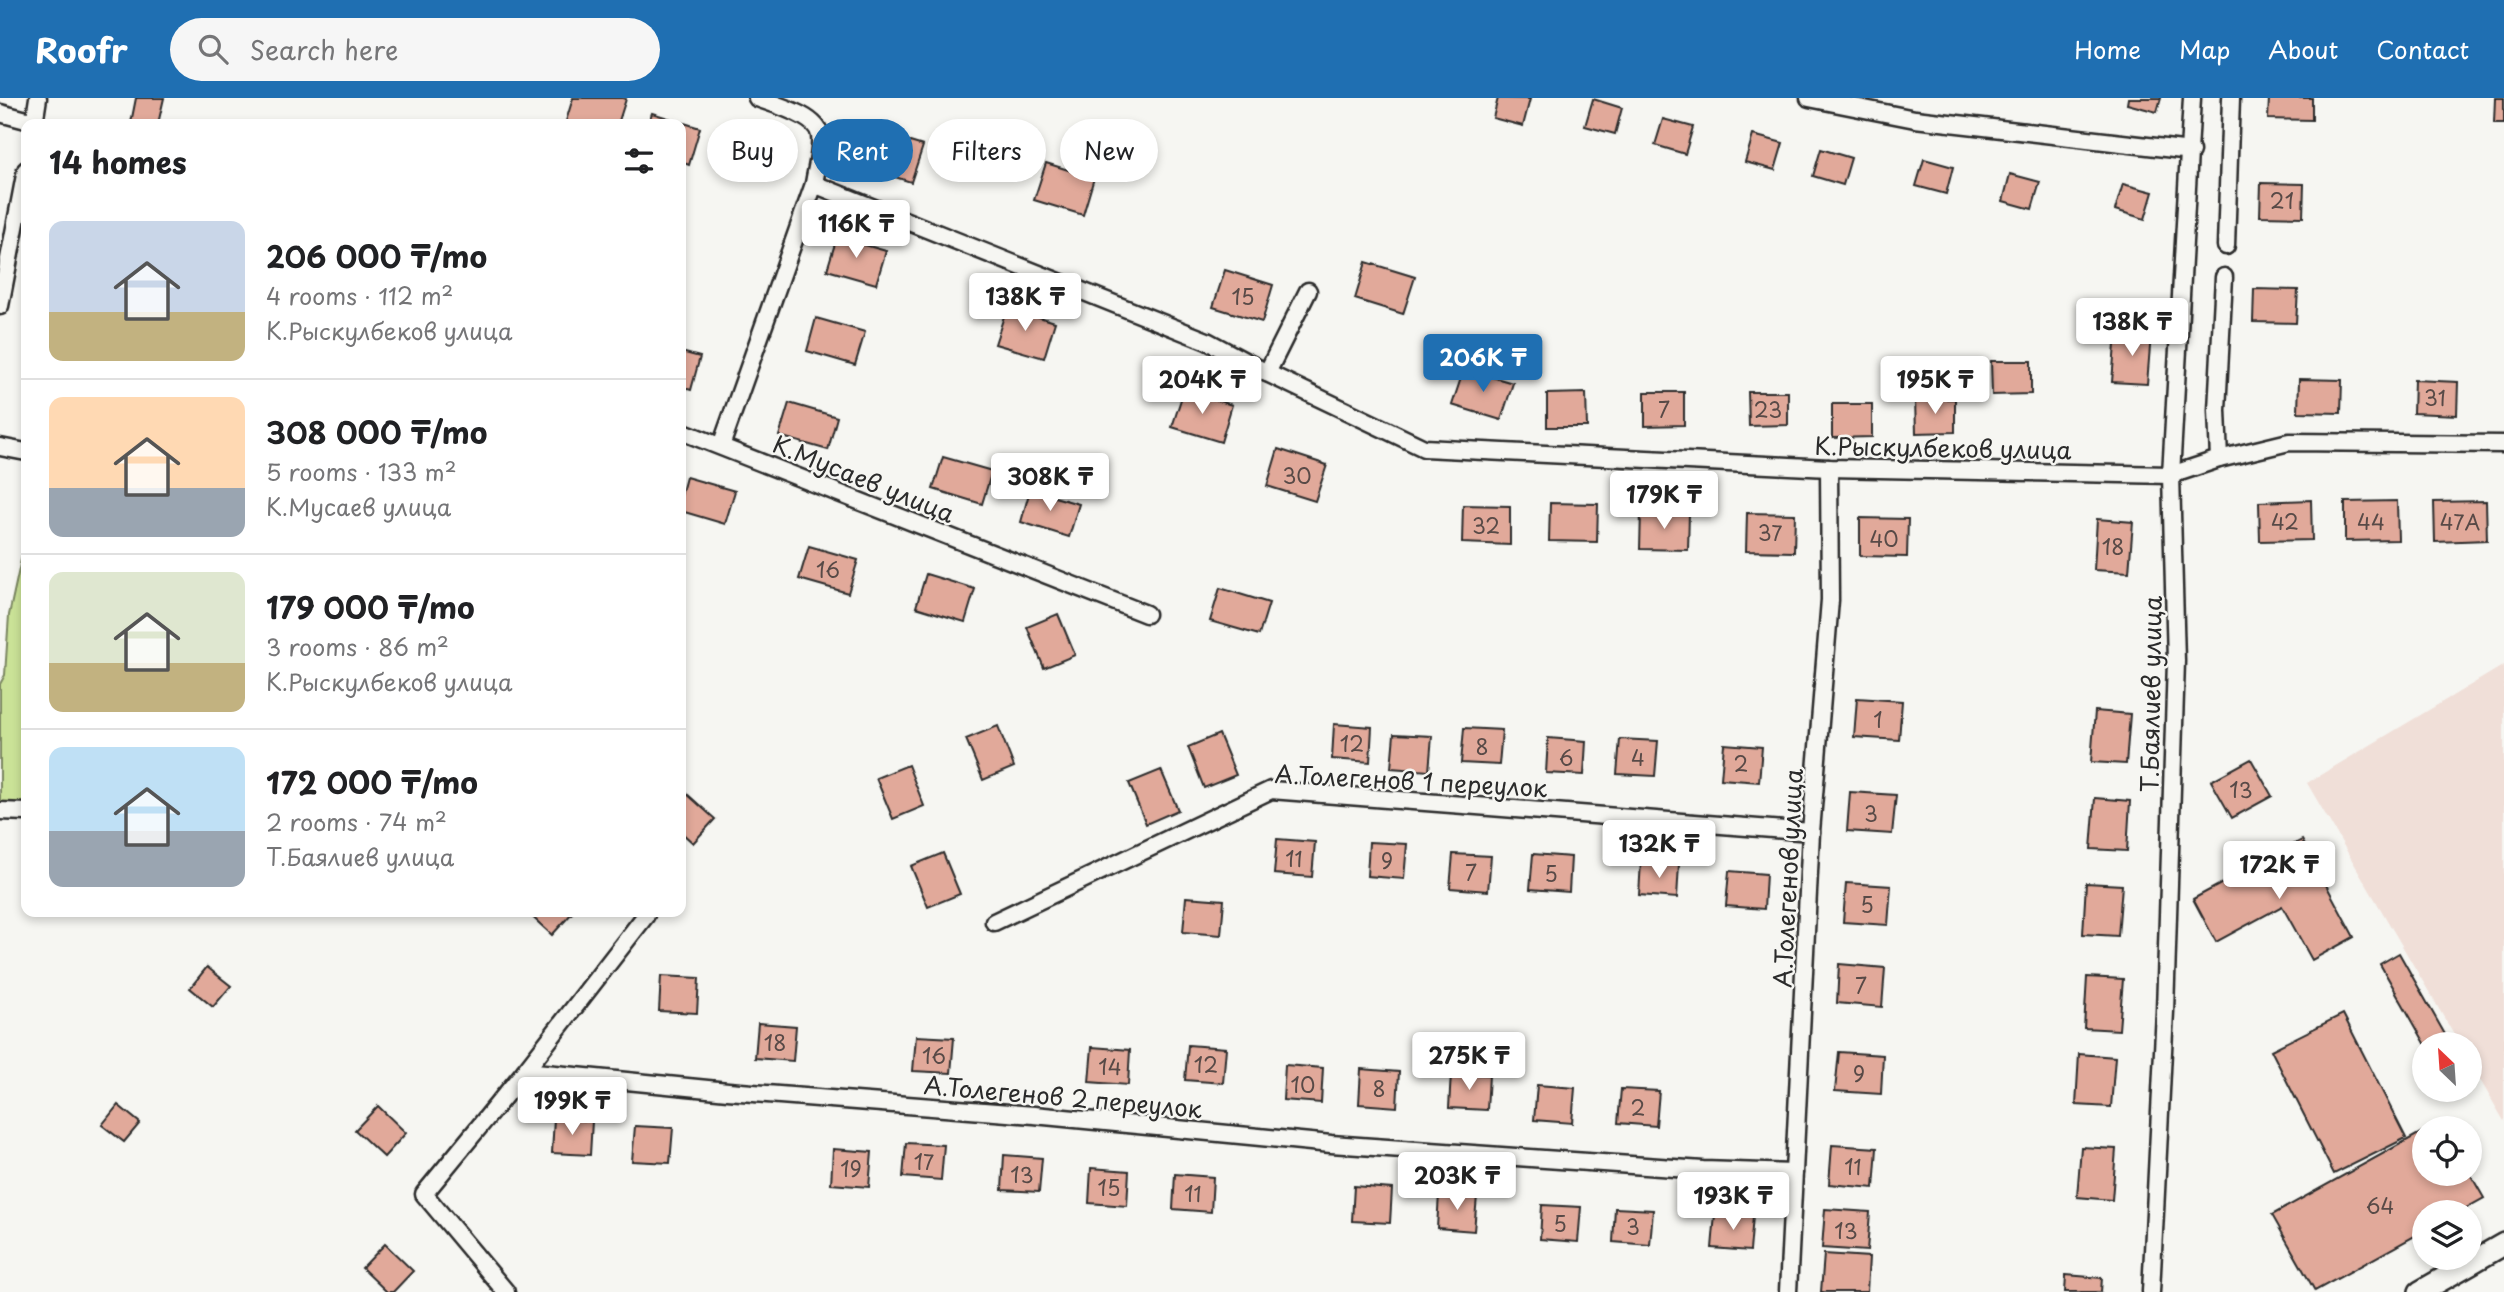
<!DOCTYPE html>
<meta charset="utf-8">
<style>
body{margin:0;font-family:"Playpen Sans",sans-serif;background:#f6f6f6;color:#202124;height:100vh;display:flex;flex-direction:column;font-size:26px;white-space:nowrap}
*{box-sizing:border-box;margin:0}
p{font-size:23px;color:#757577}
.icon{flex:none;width:38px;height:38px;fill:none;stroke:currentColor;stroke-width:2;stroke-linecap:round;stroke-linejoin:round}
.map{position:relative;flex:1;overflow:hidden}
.panel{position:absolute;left:21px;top:21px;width:665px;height:798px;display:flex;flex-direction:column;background:#fff;border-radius:14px;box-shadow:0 4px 10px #0003}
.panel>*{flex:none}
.top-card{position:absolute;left:707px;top:21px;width:665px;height:63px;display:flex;gap:14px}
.needle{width:46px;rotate:335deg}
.fabs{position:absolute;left:2412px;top:934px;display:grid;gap:14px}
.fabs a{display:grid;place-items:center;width:70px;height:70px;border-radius:50%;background:#fff;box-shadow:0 4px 10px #0003;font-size:35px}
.price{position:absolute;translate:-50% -60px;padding:0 16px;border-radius:7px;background:#fff;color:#222;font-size:23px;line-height:46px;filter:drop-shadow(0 2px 4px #0008)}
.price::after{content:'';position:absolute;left:50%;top:42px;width:21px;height:16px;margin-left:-10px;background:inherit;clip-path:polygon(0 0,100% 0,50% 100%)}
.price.on{background:#1f6fb2;color:#fff}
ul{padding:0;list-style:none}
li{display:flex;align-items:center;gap:21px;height:175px;padding:0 28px}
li+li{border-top:2px solid #e0e0e0}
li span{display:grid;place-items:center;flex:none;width:196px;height:140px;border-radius:14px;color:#555}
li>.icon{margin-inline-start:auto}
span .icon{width:84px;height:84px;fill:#fffc;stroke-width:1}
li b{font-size:30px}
h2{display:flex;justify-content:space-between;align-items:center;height:84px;padding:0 28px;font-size:30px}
.pill{padding:0 24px;border-radius:32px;background:#fff;box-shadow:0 4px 10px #0003;font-size:24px;line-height:63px}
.pill.on{background:#1f6fb2;color:#fff}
header{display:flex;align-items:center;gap:42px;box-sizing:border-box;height:98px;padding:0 35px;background:#1f6fb2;color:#fff}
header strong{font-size:33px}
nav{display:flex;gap:38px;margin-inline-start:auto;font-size:24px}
.search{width:490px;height:63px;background:#f6f6f6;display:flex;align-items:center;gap:18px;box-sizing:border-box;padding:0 24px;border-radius:38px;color:#757577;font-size:26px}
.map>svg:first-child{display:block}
</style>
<header>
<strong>Roofr</strong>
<div class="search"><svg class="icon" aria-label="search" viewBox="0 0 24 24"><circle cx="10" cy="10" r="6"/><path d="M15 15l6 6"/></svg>Search here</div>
<nav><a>Home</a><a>Map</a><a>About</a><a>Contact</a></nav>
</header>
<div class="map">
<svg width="2504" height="1194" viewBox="0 0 2504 1194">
<rect width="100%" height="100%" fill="#f6f6f2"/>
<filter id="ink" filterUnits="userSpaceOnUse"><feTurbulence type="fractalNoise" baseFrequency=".0143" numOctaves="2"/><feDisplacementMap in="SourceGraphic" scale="14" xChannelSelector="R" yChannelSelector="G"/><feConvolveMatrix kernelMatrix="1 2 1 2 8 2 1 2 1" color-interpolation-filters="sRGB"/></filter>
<g filter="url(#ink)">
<polygon fill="#f0dfd8" points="2504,567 2504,1023 2469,963 2469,947 2460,947 2307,685"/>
<polygon fill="#cae297" stroke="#7a8661" stroke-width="2" points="26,439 26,710 0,707 0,586 5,577 9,517"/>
<g fill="#e1a99a" stroke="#2b2b2b" stroke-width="2">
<polygon points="136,0 164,0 158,26 131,25"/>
<polygon points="573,0 622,0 626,1 618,26 576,26 566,23"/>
<polygon points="1498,0 1530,1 1523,28 1493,20"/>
<polygon points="2128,0 2161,0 2157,14 2127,6"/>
<polygon points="2269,0 2312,0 2312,22 2268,21"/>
<polygon points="2495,0 2504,0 2504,25 2494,25"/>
<polygon points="1593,1 1622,10 1615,36 1585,28"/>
<polygon points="652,15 700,30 689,67 681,64 681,26 648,26"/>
<polygon points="1663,21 1693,29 1685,56 1655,47"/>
<polygon points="874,33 923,48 911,84 863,69"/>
<polygon points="1753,37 1783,45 1775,72 1745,64"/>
<polygon points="1821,51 1851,60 1843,87 1813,78"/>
<polygon points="1924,61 1953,69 1946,96 1916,88"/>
<polygon points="1046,65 1094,80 1083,117 1034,102"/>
<polygon points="2010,76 2040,84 2032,111 2003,103"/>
<polygon points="2261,85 2304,86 2303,119 2260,118"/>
<polygon points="2123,86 2153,94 2145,121 2115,112"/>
<polygon points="837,139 886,153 876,186 827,172"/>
<polygon points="1366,164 1415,179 1403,216 1355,201"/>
<polygon points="1225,172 1273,187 1262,224 1213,209"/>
<polygon points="2254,191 2298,192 2296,225 2253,224"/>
<polygon points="1007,209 1055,224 1044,260 995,246"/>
<polygon points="816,220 865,234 855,267 807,253"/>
<polygon points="2116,234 2151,236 2147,286 2112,284"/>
<polygon points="681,254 700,259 691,292 681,289"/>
<polygon points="1991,263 2031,263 2031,296 1992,297"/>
<polygon points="1464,271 1513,285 1501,322 1452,307"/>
<polygon points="2299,281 2342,282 2341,315 2298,314"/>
<polygon points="2414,282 2458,284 2457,317 2413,315"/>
<polygon points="1184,292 1232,307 1221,344 1172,329"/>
<polygon points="1645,294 1684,294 1684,327 1645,328"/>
<polygon points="1748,294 1788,294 1788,327 1749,328"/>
<polygon points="1586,295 1587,329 1547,329 1547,296"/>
<polygon points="1915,301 1955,301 1955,334 1916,335"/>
<polygon points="789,305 837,319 828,352 779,338"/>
<polygon points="1832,306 1872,306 1872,339 1832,340"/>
<polygon points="1278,351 1327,367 1315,403 1267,388"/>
<polygon points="943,359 992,373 982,406 933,391"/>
<polygon points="686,379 735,393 725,426 681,413 681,398"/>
<polygon points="1030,392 1079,406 1069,439 1021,424"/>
<polygon points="2311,402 2312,442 2260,443 2259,404"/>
<polygon points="2397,403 2398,442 2345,443 2345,404"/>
<polygon points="2486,403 2487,442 2435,444 2434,404"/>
<polygon points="1550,405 1598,406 1597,444 1549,443"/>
<polygon points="1463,407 1510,408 1510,447 1462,445"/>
<polygon points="1641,413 1689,415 1688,452 1640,451"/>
<polygon points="1747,415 1795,416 1794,454 1746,453"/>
<polygon points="1860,420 1908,421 1907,459 1860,458"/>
<polygon points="2097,421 2133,424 2129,474 2094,472"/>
<polygon points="809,448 858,462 848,495 799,481"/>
<polygon points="926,476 975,491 965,524 916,509"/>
<polygon points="1220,490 1269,505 1259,537 1210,523"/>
<polygon points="1058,516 1075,557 1044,570 1027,529"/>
<polygon points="1857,600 1902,603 1899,642 1854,639"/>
<polygon points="2095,613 2130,616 2126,666 2091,664"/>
<polygon points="1334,626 1372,629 1370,664 1332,661"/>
<polygon points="998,628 1014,669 983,682 966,641"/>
<polygon points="1464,630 1502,632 1499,667 1461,665"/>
<polygon points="1219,636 1236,677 1204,690 1188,649"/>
<polygon points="1394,636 1432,638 1429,673 1391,670"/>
<polygon points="1548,640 1586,643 1584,677 1546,675"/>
<polygon points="1620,641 1658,643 1655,678 1617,676"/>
<polygon points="1724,646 1762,649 1759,684 1721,681"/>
<polygon points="2251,661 2272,698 2232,720 2211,683"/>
<polygon points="908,667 924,708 893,721 876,680"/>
<polygon points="1161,672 1178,712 1146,726 1129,685"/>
<polygon points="1850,694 1896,697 1892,736 1847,733"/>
<polygon points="686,695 715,721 693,745 681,734 681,701"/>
<polygon points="2095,700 2130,703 2127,753 2091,751"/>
<polygon points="1277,741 1315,744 1312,779 1274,776"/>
<polygon points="2302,742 2354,839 2312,862 2282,808 2216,844 2193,801"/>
<polygon points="1369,744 1407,746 1404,781 1367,778"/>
<polygon points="943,755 960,796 928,809 911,768"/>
<polygon points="1453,756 1491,758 1488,793 1450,790"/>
<polygon points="1533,756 1571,759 1569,794 1530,791"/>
<polygon points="1641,763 1679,766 1677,800 1639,797"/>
<polygon points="1729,773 1766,776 1764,811 1726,808"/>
<polygon points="1846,785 1891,788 1888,827 1843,824"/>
<polygon points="2086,785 2122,787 2118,838 2083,836"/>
<polygon points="1186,799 1224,802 1221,837 1183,834"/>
<polygon points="527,814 573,814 552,837"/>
<polygon points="2399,855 2451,947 2426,947 2380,866"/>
<polygon points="1839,866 1885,870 1882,909 1837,905"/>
<polygon points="207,869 231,888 213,909 190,890"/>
<polygon points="661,878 699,880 697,915 659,913"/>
<polygon points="2087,879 2123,881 2119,932 2084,930"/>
<polygon points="2343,916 2406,1040 2334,1076 2271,952"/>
<polygon points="758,925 796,928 793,963 755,960"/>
<polygon points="916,938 954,940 951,975 913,973"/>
<polygon points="1188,947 1226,950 1223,985 1185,982"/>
<polygon points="1092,949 1130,952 1128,987 1089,984"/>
<polygon points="1839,954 1883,957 1881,996 1835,993"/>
<polygon points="2079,956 2115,959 2111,1009 2076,1007"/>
<polygon points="1285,967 1323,970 1321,1005 1283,1002"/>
<polygon points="1361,971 1399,974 1397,1009 1359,1006"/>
<polygon points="1451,975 1489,977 1487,1012 1449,1010"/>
<polygon points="1537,987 1575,990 1572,1025 1534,1022"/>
<polygon points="1621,991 1659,993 1656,1028 1618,1025"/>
<polygon points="118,1007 140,1025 124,1044 102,1027"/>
<polygon points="378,1008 406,1035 384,1059 355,1032"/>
<polygon points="554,1020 592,1023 590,1057 552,1055"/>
<polygon points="635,1028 673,1030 670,1065 632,1063"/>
<polygon points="2424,1033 2424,1076 2469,1076 2469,1074 2484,1100 2457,1115 2424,1115 2424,1133 2315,1193 2272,1117"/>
<polygon points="906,1045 944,1047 941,1082 903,1079"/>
<polygon points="1832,1047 1877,1050 1874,1090 1829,1086"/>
<polygon points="2081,1049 2116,1051 2112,1102 2077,1099"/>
<polygon points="833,1051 872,1054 869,1089 831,1086"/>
<polygon points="1004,1057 1042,1060 1039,1094 1002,1092"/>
<polygon points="1091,1070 1129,1073 1127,1108 1089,1105"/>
<polygon points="1175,1076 1213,1079 1211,1114 1173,1111"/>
<polygon points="1354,1088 1392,1091 1390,1125 1352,1123"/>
<polygon points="1439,1095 1477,1098 1474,1133 1437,1130"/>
<polygon points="1542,1107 1581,1109 1578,1144 1540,1141"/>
<polygon points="1615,1110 1653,1112 1650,1147 1613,1144"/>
<polygon points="1825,1111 1870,1114 1867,1153 1822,1150"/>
<polygon points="1715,1116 1753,1118 1750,1153 1712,1150"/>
<polygon points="385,1146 413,1173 393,1194 387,1194 362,1170"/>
<polygon points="1824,1156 1869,1159 1867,1194 1821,1194"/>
<polygon points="2066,1177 2102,1180 2101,1194 2065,1194"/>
</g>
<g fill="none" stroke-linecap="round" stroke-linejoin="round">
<g stroke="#2b2b2b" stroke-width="21">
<g id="minor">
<path d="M757 0C773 6 819 18 820 38 822 53 816 71 814 86L1207 243 1267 275 1424 350 1829 370 2171 377 2219 361 2289 344 2504 346"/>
<polyline points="1809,0 1915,21 2191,53"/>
<polyline points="0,15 34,24"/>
<polyline points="34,26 38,0"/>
<polyline points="2226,148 2231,0"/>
<polyline points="0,208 26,72"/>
<polyline points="1267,275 1308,193"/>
<polyline points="681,333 1146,516"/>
<polyline points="721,348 814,86"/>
<polyline points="0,349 26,354"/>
<polyline points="2219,361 2217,312 2224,179"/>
<polyline points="0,713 26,714"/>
<polyline points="646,817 525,973 728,993 1034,1017 1331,1046 1703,1072 1794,1075"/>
<polyline points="994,824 1271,692 1811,734"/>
<polyline points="506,1194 424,1096 525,973"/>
<polyline points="1788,1194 1811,734 1830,502 1829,370"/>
<polyline points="2151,1194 2165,913 2176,563 2171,377 2192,0"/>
</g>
</g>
<g stroke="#2b2b2b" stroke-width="26">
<polyline id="secondary" points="2420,1194 2504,1146"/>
</g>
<use href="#minor" stroke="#f6f6f2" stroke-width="16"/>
<use href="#secondary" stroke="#f6f6f2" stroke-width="21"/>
</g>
</g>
<g text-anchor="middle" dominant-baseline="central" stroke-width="5" stroke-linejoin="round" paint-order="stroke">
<g font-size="21" fill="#584a47">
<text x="2282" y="102">21</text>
<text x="1243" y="198">15</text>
<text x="2435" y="299">31</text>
<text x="1664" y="311">7</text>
<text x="1768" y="311">23</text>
<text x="1297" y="377">30</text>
<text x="2285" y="423">42</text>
<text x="2371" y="423">44</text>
<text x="2460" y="423">47A</text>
<text x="1486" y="427">32</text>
<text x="1770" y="434">37</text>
<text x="1884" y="440">40</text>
<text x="2113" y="448">18</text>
<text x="828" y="471">16</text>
<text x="1878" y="621">1</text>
<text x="1352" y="645">12</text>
<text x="1482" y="648">8</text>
<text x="1566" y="659">6</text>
<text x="1638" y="659">4</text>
<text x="1741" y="665">2</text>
<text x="2241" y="691">13</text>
<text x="1871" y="715">3</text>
<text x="1294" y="760">11</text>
<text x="1387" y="762">9</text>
<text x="1471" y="774">7</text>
<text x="1551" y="775">5</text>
<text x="1867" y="806">5</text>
<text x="1861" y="887">7</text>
<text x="775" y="944">18</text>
<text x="934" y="957">16</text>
<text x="1206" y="966">12</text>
<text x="1110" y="968">14</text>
<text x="1859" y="975">9</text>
<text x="1303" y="986">10</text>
<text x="1379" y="990">8</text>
<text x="1638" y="1009">2</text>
<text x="924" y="1063">17</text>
<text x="1853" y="1068">11</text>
<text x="851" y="1070">19</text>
<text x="1022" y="1076">13</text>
<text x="1109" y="1089">15</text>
<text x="1193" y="1095">11</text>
<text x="2380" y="1107">64</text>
<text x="1560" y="1125">5</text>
<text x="1633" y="1128">3</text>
<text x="1846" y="1132">13</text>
</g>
<g font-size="24" fill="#2b2b2b" stroke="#f6f6f2">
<text transform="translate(1943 349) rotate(1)">К.Рыскулбеков улица</text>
<text transform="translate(864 380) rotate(22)">К.Мусаев улица</text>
<text transform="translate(2150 596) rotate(-89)">Т.Баялиев улица</text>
<text transform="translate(1411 682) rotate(3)">А.Толегенов 1 переулок</text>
<text transform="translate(1787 780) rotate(-87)">А.Толегенов улица</text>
<text transform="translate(1063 998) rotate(5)">А.Толегенов 2 переулок</text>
</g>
</g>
</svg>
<div class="fabs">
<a><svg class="needle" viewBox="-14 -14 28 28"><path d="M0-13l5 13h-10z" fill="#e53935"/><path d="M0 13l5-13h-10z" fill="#757577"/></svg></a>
<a><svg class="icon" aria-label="locate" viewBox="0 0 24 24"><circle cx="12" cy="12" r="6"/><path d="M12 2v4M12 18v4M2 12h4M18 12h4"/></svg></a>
<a><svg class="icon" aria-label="layers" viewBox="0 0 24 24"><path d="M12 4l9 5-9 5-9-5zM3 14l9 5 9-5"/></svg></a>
</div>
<b class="price" style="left:856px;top:162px">116K ₸</b>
<b class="price" style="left:1025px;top:235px">138K ₸</b>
<b class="price" style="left:2132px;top:260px">138K ₸</b>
<b class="price on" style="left:1483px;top:296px">206K ₸</b>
<b class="price" style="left:1202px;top:318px">204K ₸</b>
<b class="price" style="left:1935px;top:318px">195K ₸</b>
<b class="price" style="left:1050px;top:415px">308K ₸</b>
<b class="price" style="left:1664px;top:433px">179K ₸</b>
<b class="price" style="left:1659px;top:782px">132K ₸</b>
<b class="price" style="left:2279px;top:803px">172K ₸</b>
<b class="price" style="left:1469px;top:994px">275K ₸</b>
<b class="price" style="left:572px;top:1039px">199K ₸</b>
<b class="price" style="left:1457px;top:1114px">203K ₸</b>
<b class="price" style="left:1733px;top:1134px">193K ₸</b>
<div class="top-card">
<a class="pill">Buy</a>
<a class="pill on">Rent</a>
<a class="pill">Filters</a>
<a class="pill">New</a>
</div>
<section class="panel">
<h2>14 homes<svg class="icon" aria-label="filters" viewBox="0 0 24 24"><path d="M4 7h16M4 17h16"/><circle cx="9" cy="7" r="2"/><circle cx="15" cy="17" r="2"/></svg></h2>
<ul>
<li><span style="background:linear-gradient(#c9d6e8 65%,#c2b280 0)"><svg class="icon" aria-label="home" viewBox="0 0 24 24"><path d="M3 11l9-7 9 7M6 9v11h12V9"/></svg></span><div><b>206 000 ₸/mo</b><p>4 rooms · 112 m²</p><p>К.Рыскулбеков улица</p></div></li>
<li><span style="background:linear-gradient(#ffd9b3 65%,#9aa5b1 0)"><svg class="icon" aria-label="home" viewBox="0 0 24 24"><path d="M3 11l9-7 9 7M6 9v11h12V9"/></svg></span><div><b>308 000 ₸/mo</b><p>5 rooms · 133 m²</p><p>К.Мусаев улица</p></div></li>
<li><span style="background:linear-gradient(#dfe7d0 65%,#c2b280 0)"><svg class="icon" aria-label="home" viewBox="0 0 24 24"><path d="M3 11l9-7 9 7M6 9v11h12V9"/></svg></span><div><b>179 000 ₸/mo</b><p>3 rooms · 86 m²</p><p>К.Рыскулбеков улица</p></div></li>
<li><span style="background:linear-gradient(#bfe0f5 60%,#9aa5b1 0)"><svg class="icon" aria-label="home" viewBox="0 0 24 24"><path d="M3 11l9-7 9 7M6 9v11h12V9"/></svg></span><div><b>172 000 ₸/mo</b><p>2 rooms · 74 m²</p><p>Т.Баялиев улица</p></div></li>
</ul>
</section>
</div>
